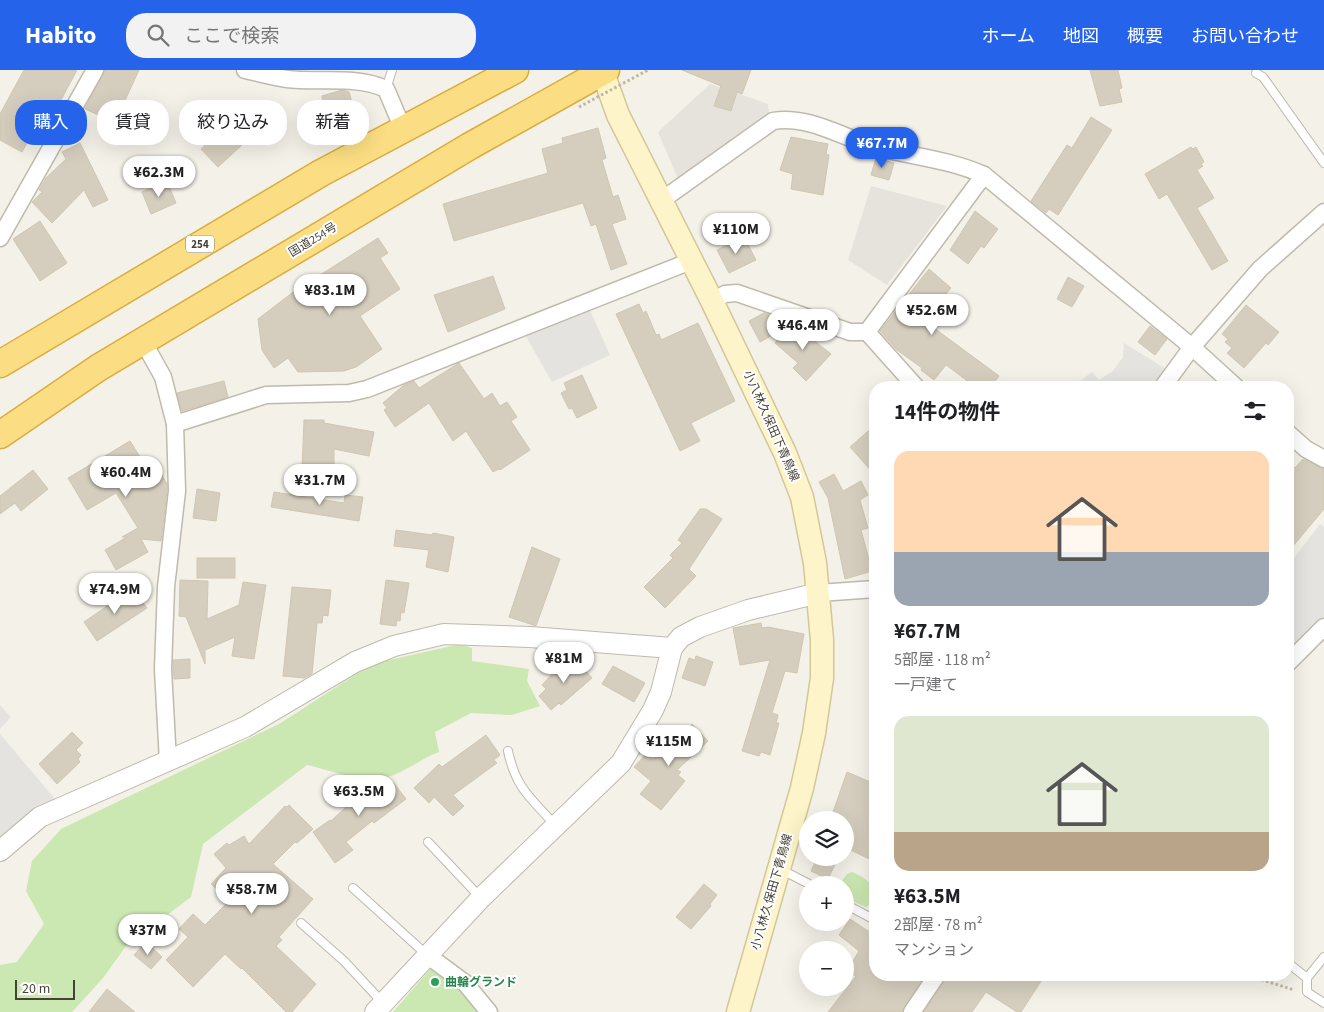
<!DOCTYPE html>
<html lang="ja">
<meta charset="utf-8">
<style>
body{margin:0;font-family:"Source Sans 3","Noto Sans JP",sans-serif;background:#f2f2f2;color:#202124;height:100vh;display:flex;flex-direction:column;font-size:19px;white-space:nowrap}
*{box-sizing:border-box;margin:0}
p{font-size:16px;color:#757577}
.icon{flex:none;width:28px;height:28px;fill:none;stroke:currentColor;stroke-width:2;stroke-linecap:round;stroke-linejoin:round}
.map{position:relative;flex:1;overflow:hidden}
.panel{position:absolute;left:869px;top:311px;width:425px;height:600px;display:flex;flex-direction:column;background:#fff;border-radius:20px;box-shadow:0 5px 20px #0002}
.panel>*{flex:none}
.top-card{position:absolute;left:15px;top:30px;width:475px;height:45px;display:flex;gap:10px}
.fabs{position:absolute;left:799px;top:741px;display:grid;gap:10px}
.fabs a{display:grid;place-items:center;width:55px;height:55px;border-radius:50%;background:#fff;box-shadow:0 5px 20px #0002;font-size:25px}
.scale{position:absolute;left:15px;bottom:12px;width:60px;box-sizing:border-box;padding-left:5px;border:2px solid #474237;border-top:0;font-size:14px;line-height:18px;white-space:nowrap;color:#474237;-webkit-text-stroke:4px #fff;paint-order:stroke}
.price{position:absolute;translate:-50% -42px;padding:0 11px;border-radius:18px;background:#fff;color:#222;font-size:16px;line-height:32px;filter:drop-shadow(0 1px 2px #0008)}
.price::after{content:'';position:absolute;left:50%;top:30px;width:15px;height:11px;margin-left:-8px;background:inherit;clip-path:polygon(0 0,100% 0,50% 100%)}
.price.current{background:#2563eb;color:#fff}
ul{padding:0;list-style:none}
li{display:grid;align-content:center;gap:10px;height:265px;padding:0 25px}
li span{display:grid;place-items:center;height:155px;border-radius:15px;color:#555}
li>.icon{margin-inline-start:auto}
span .icon{width:90px;height:90px;fill:#fffc;stroke-width:1}
li b{font-size:21px}
h2{display:flex;justify-content:space-between;align-items:center;height:60px;padding:0 25px;font-size:21px}
.tag{padding:0 18px;border-radius:20px;background:#fff;box-shadow:0 5px 20px #0002;font-size:18px;line-height:45px}
.tag.current{background:#2563eb;color:#fff}
header{display:flex;align-items:center;gap:30px;box-sizing:border-box;height:70px;padding:0 25px;background:#2563eb;color:#fff}
header strong{font-size:24px}
nav{display:flex;gap:28px;margin-inline-start:auto;font-size:18px}
.search{width:350px;height:45px;background:#f2f2f2;display:flex;align-items:center;gap:12px;box-sizing:border-box;padding:0 18px;border-radius:20px;color:#757577;font-size:19px}
.map>svg:first-child{display:block}
</style>
<header>
<strong>Habito</strong>
<div class="search"><svg class="icon" aria-label="search" viewBox="0 0 24 24"><circle cx="10" cy="10" r="6"/><path d="M15 15l6 6"/></svg>ここで検索</div>
<nav><a>ホーム</a><a>地図</a><a>概要</a><a>お問い合わせ</a></nav>
</header>
<div class="map">
<svg width="1324" height="942" viewBox="0 0 1324 942">
<rect width="100%" height="100%" fill="#f4f1e8"/>
<g fill="#e6e3dd">
<polygon points="710,14 768,34 769,43 678,109 658,62"/>
<polygon points="871,116 947,136 887,215 848,190"/>
</g>
<g fill="#cbe7b2">
<path d="M460 574 472 578V591L529 599 527 611 540 636 512 645 471 643 435 662 439 682C423 688 410 698 394 705 368 715 333 701 307 695L203 774 191 827 126 876 103 908 72 942H0V895L17 892 44 854 26 821 32 791 61 759 279 654 372 594Z"/>
<path d="M852 802C868 808 886 824 866 837L845 828V815H839L847 804Z"/>
<polygon points="433,896 467,927 477,942 393,942"/>
</g>
<g fill="#e5e3e0">
<polygon points="589,238 610,285 552,312 524,263"/>
<polygon points="1124,273 1166,299 1152,317 1072,317 1092,302 1099,310 1113,301 1123,287"/>
<polygon points="1320,454 1324,457 1324,547 1288,585 1288,496"/>
<polygon points="0,635 11,647 0,659"/>
<polygon points="0,664 55,729 35,740 0,769"/>
</g>
<g fill="#d5cebe" stroke="#d0c6b1">
<polygon points="24,0 77,0 61,30 58,29 60,32 48,54 43,43 22,82 0,70 0,44"/>
<polygon points="105,0 139,0 115,52 85,39"/>
<polygon points="682,0 751,0 742,24 737,22 731,41 714,36 721,16"/>
<polygon points="1090,0 1118,0 1122,18 1119,19 1122,32 1100,36"/>
<polygon points="342,20 349,22 354,40 351,41 352,44 327,52 322,26"/>
<polygon points="223,38 237,52 241,48 255,63 218,97 201,79 205,76 201,72 217,56 211,49"/>
<polygon points="1091,47 1112,60 1058,145 1049,139 1046,143 1031,131 1067,75 1072,78"/>
<polygon points="598,58 606,88 602,90 613,127 618,125 626,149 612,154 627,194 611,200 596,154 591,156 583,133 454,171 443,134 548,103 542,79 563,73 562,68"/>
<polygon points="791,67 828,74 826,84 829,85 823,125 791,119 793,104 780,100"/>
<polygon points="80,73 108,130 93,137 84,120 52,153 32,132 42,122 39,120 46,108 66,89 62,82"/>
<polygon points="1191,77 1193,79 1196,77 1204,92 1201,94 1203,96 1197,100 1214,128 1197,138 1228,191 1212,200 1167,124 1159,129 1145,104"/>
<polygon points="876,88 894,93 889,110 871,105"/>
<polygon points="167,111 176,133 151,144 142,122"/>
<polygon points="975,141 998,159 984,178 981,176 968,194 950,180"/>
<polygon points="40,151 67,193 40,211 13,169"/>
<polygon points="744,167 756,190 729,203 717,180"/>
<polygon points="378,168 388,183 380,188 400,219 360,246 382,279 356,297 344,301 298,302 288,288 274,298 262,280 258,249 292,223"/>
<polygon points="929,199 951,218 945,225 947,227 926,252 999,306 990,318 977,318 946,295 934,310 921,300 922,298 897,280 880,261"/>
<polygon points="493,206 505,239 448,262 434,225"/>
<polygon points="1068,207 1084,216 1072,237 1057,229"/>
<polygon points="639,234 643,243 646,241 656,265 659,264 661,270 698,253 735,331 691,353 700,371 680,381 616,244"/>
<polygon points="1246,235 1279,262 1268,275 1266,273 1244,298 1227,283 1232,278 1225,272 1228,269 1222,264"/>
<polygon points="764,243 769,245 778,262 760,272 749,251"/>
<polygon points="792,253 831,284 806,311 793,298 798,293 775,273"/>
<polygon points="1150,256 1167,269 1155,285 1138,272"/>
<polygon points="459,293 484,329 492,323 500,336 507,332 517,347 511,351 530,380 500,400 499,399 493,402 466,361 453,371 429,333 395,357 384,340 387,338 383,333 404,315 414,311 419,318"/>
<polygon points="582,305 597,338 577,348 572,338 569,339 561,323 567,320 564,313"/>
<polygon points="224,311 228,327 182,341 177,323"/>
<polygon points="304,350 324,350 324,353 374,362 369,386 334,379 334,401 302,400"/>
<polygon points="875,355 875,405 850,377"/>
<polygon points="130,371 152,406 160,402 167,414 167,421 161,471 141,469 148,482 116,500 105,480 127,467 122,467 138,458 116,423 87,440 68,408"/>
<polygon points="1303,389 1324,399 1324,439 1288,482 1288,391 1295,398"/>
<polygon points="33,400 48,419 21,441 15,433 0,444 0,426"/>
<polygon points="834,404 843,421 861,411 868,425 860,430 868,458 861,460 872,501 845,509 828,428 819,412"/>
<polygon points="197,419 220,423 216,451 193,448"/>
<polygon points="274,422 344,433 345,425 363,427 359,451 271,437"/>
<polygon points="700,439 706,439 722,449 689,499 696,506 665,538 644,517 673,488 670,485 682,473 678,470"/>
<polygon points="396,460 432,465 433,463 454,467 448,502 426,497 429,480 394,476"/>
<polygon points="532,477 560,489 536,556 509,547"/>
<rect x="197" y="488" width="38" height="20"/>
<polygon points="180,510 208,511 207,549 239,535 243,512 266,515 254,589 232,586 235,567 205,580 205,594 186,547 179,546"/>
<polygon points="386,510 409,513 404,543 401,542 400,551 397,550 396,556 380,554"/>
<polygon points="292,517 331,520 328,546 323,545 322,553 317,553 312,604 304,608 283,606"/>
<polygon points="132,519 147,538 97,571 84,552"/>
<polygon points="761,553 762,558 768,557 804,564 797,603 785,601 772,643 778,645 776,653 779,653 770,685 761,682 759,686 742,681 770,590 740,595 733,558"/>
<polygon points="696,586 713,592 705,616 682,608 689,588 695,590"/>
<polygon points="190,589 190,608 174,609 173,590"/>
<polygon points="565,590 573,598 579,593 592,608 561,635 559,633 551,640 539,626 546,619 542,615"/>
<polygon points="613,596 645,613 634,632 602,614"/>
<polygon points="692,654 708,671 677,700 681,702 678,705 685,711 661,740 640,724 651,711 634,697 647,683 653,689 664,675 667,678"/>
<polygon points="72,662 83,673 76,680 81,685 78,689 80,692 57,714 39,694"/>
<polygon points="486,665 500,685 494,690 497,693 453,725 464,736 453,746 434,727 429,733 414,718 439,694 442,697"/>
<polygon points="847,702 875,714 875,792 845,777 845,750 832,745"/>
<polygon points="382,704 390,714 393,712 406,729 374,753 372,751 346,772 353,780 335,793 313,762 330,750 331,751"/>
<polygon points="289,735 313,759 297,773 295,772 273,794 313,829 279,867 282,870 276,876 316,914 292,942 286,942 242,898 241,899 225,884 193,917 166,890 188,867 179,859 193,844 205,855 227,833 220,826 222,824 211,814 226,798 214,784 227,773 229,775 244,766 249,774 285,736 287,737"/>
<polygon points="817,788 838,788 828,809 811,801"/>
<polygon points="704,814 717,825 710,834 711,836 691,859 676,847"/>
<polygon points="850,849 871,863 875,857 875,905 925,905 902,942 828,942 856,906 847,901 859,881 839,865"/>
<polygon points="146,872 162,887 151,899 134,885"/>
<polygon points="947,905 1045,905 1021,942 1017,942 986,922 972,942 924,942"/>
<polygon points="107,919 135,942 89,942"/>
</g>
<g fill="none" stroke-linecap="round" stroke-linejoin="round">
<g stroke="#bfbaab" stroke-width="10">
<g id="service">
<polyline points="1256,3 1263,7 1324,93"/>
<polyline points="386,19 392,0"/>
<path d="M508 681C516 719 531 728 556 756"/>
<polyline points="428,772 481,828"/>
<polyline points="782,800 811,815"/>
<polyline points="353,818 427,885"/>
<polyline points="845,834 875,850"/>
<polyline points="301,853 344,891 383,933"/>
<polyline points="1288,893 1307,908 1324,887"/>
<polyline points="1307,908 1307,922 1324,933"/>
</g>
</g>
<g stroke="#bfbaab" stroke-width="19">
<g id="minor">
<path d="M245 0C259 3 273 7 287 9 320 13 355 5 386 19L403 59"/>
<path d="M662 130 773 51C807 45 840 66 872 76 909 86 948 89 984 105L1192 277 1237 318"/>
<polyline points="0,168 95,0"/>
<polyline points="712,231 725,224 737,223 850,262 867,262 984,105"/>
<polyline points="867,262 917,318"/>
<polyline points="143,271 163,307 175,354 266,325 349,323 367,319 691,191"/>
<polyline points="1162,318 1192,277 1260,199 1324,142"/>
<polyline points="1288,363 1306,379 1324,389"/>
<polyline points="819,523 875,519"/>
<polyline points="1288,593 1324,557"/>
<polyline points="168,692 163,599 166,517 177,421 175,354"/>
<polyline points="427,885 465,913 489,942"/>
<polyline points="912,942 937,905"/>
</g>
</g>
<g stroke="#bfbaab" stroke-width="22">
<g id="tertiary">
<polyline points="0,781 40,747 245,657 355,592 394,576 444,564 530,567 672,578"/>
<polyline points="375,942 481,828 621,693 653,640 661,622 672,578 681,567 700,557 748,540 819,523"/>
</g>
</g>
<g stroke="#d2c799" stroke-width="25">
<polyline id="secondary" points="602,0 618,45 712,231 785,383 802,427 815,493 822,570 822,608 814,663 802,718 738,942"/>
</g>
<g stroke="#daac3c" stroke-width="29">
<g id="trunk">
<polyline points="0,294 321,103 515,0"/>
<polyline points="0,365 98,298 470,76 606,0"/>
</g>
</g>
<polyline stroke="#c0b79c" stroke-width="3" stroke-dasharray="2.5 2.5" stroke-linecap="butt" points="1247,905 1294,920"/>
<use href="#service" stroke="#fff" stroke-width="8"/>
<use href="#minor" stroke="#fff" stroke-width="16"/>
<use href="#tertiary" stroke="#fff" stroke-width="20"/>
<use href="#secondary" stroke="#fdf5c9" stroke-width="22"/>
<use href="#trunk" stroke="#fbde83" stroke-width="26"/>
<polyline stroke="#c0b79c" stroke-width="3" stroke-dasharray="2.5 2.5" stroke-linecap="butt" points="579,37 648,0"/>
</g>
<circle fill="#2e9e5b" stroke="#fff" stroke-width="2" cx="435" cy="912" r="5"/>
<g text-anchor="middle" dominant-baseline="central" stroke-width="4" stroke-linejoin="round" paint-order="stroke">
<rect fill="#fff" stroke="#7e7b73" stroke-width="1" x="186" y="165.5" width="28" height="17" rx="4"/>
<g font-size="11" font-weight="bold" fill="#474237">
<text x="200" y="174">254</text>
</g>
<g font-size="12" fill="#474237" stroke="#fff">
<text transform="translate(313 170) rotate(-31)">国道254号</text>
<text transform="translate(771 356) rotate(66)">小八林久保田下青鳥線</text>
<text transform="translate(772 822) rotate(-74)">小八林久保田下青鳥線</text>
</g>
<g font-size="12" font-weight="bold" fill="#27864d" stroke="#fff" text-anchor="start">
<text x="445" y="912">曲輪グランド</text>
</g>
</g>
</svg>
<div class="fabs">
<a><svg class="icon" aria-label="layers" viewBox="0 0 24 24"><path d="M12 4l9 5-9 5-9-5zM3 14l9 5 9-5"/></svg></a>
<a>+</a>
<a>−</a>
</div>
<div class="scale">20 m</div>
<b class="price current" style="left:882px;top:99px">¥67.7M</b>
<b class="price" style="left:159px;top:128px">¥62.3M</b>
<b class="price" style="left:736px;top:185px">¥110M</b>
<b class="price" style="left:330px;top:246px">¥83.1M</b>
<b class="price" style="left:932px;top:266px">¥52.6M</b>
<b class="price" style="left:803px;top:281px">¥46.4M</b>
<b class="price" style="left:126px;top:428px">¥60.4M</b>
<b class="price" style="left:320px;top:436px">¥31.7M</b>
<b class="price" style="left:115px;top:545px">¥74.9M</b>
<b class="price" style="left:564px;top:614px">¥81M</b>
<b class="price" style="left:669px;top:697px">¥115M</b>
<b class="price" style="left:359px;top:747px">¥63.5M</b>
<b class="price" style="left:252px;top:845px">¥58.7M</b>
<b class="price" style="left:148px;top:886px">¥37M</b>
<div class="top-card">
<a class="tag current">購入</a>
<a class="tag">賃貸</a>
<a class="tag">絞り込み</a>
<a class="tag">新着</a>
</div>
<section class="panel">
<h2>14件の物件<svg class="icon" aria-label="filters" viewBox="0 0 24 24"><path d="M4 7h16M4 17h16"/><circle cx="9" cy="7" r="2"/><circle cx="15" cy="17" r="2"/></svg></h2>
<ul>
<li><span style="background:linear-gradient(#ffd9b3 65%,#9aa5b1 0)"><svg class="icon" aria-label="home" viewBox="0 0 24 24"><path d="M3 11l9-7 9 7M6 9v11h12V9"/></svg></span><div><b>¥67.7M</b><p>5部屋 · 118 m²</p><p>一戸建て</p></div></li>
<li><span style="background:linear-gradient(#dfe7d0 75%,#b9a48a 0)"><svg class="icon" aria-label="home" viewBox="0 0 24 24"><path d="M3 11l9-7 9 7M6 9v11h12V9"/></svg></span><div><b>¥63.5M</b><p>2部屋 · 78 m²</p><p>マンション</p></div></li>
</ul>
</section>
</div>
